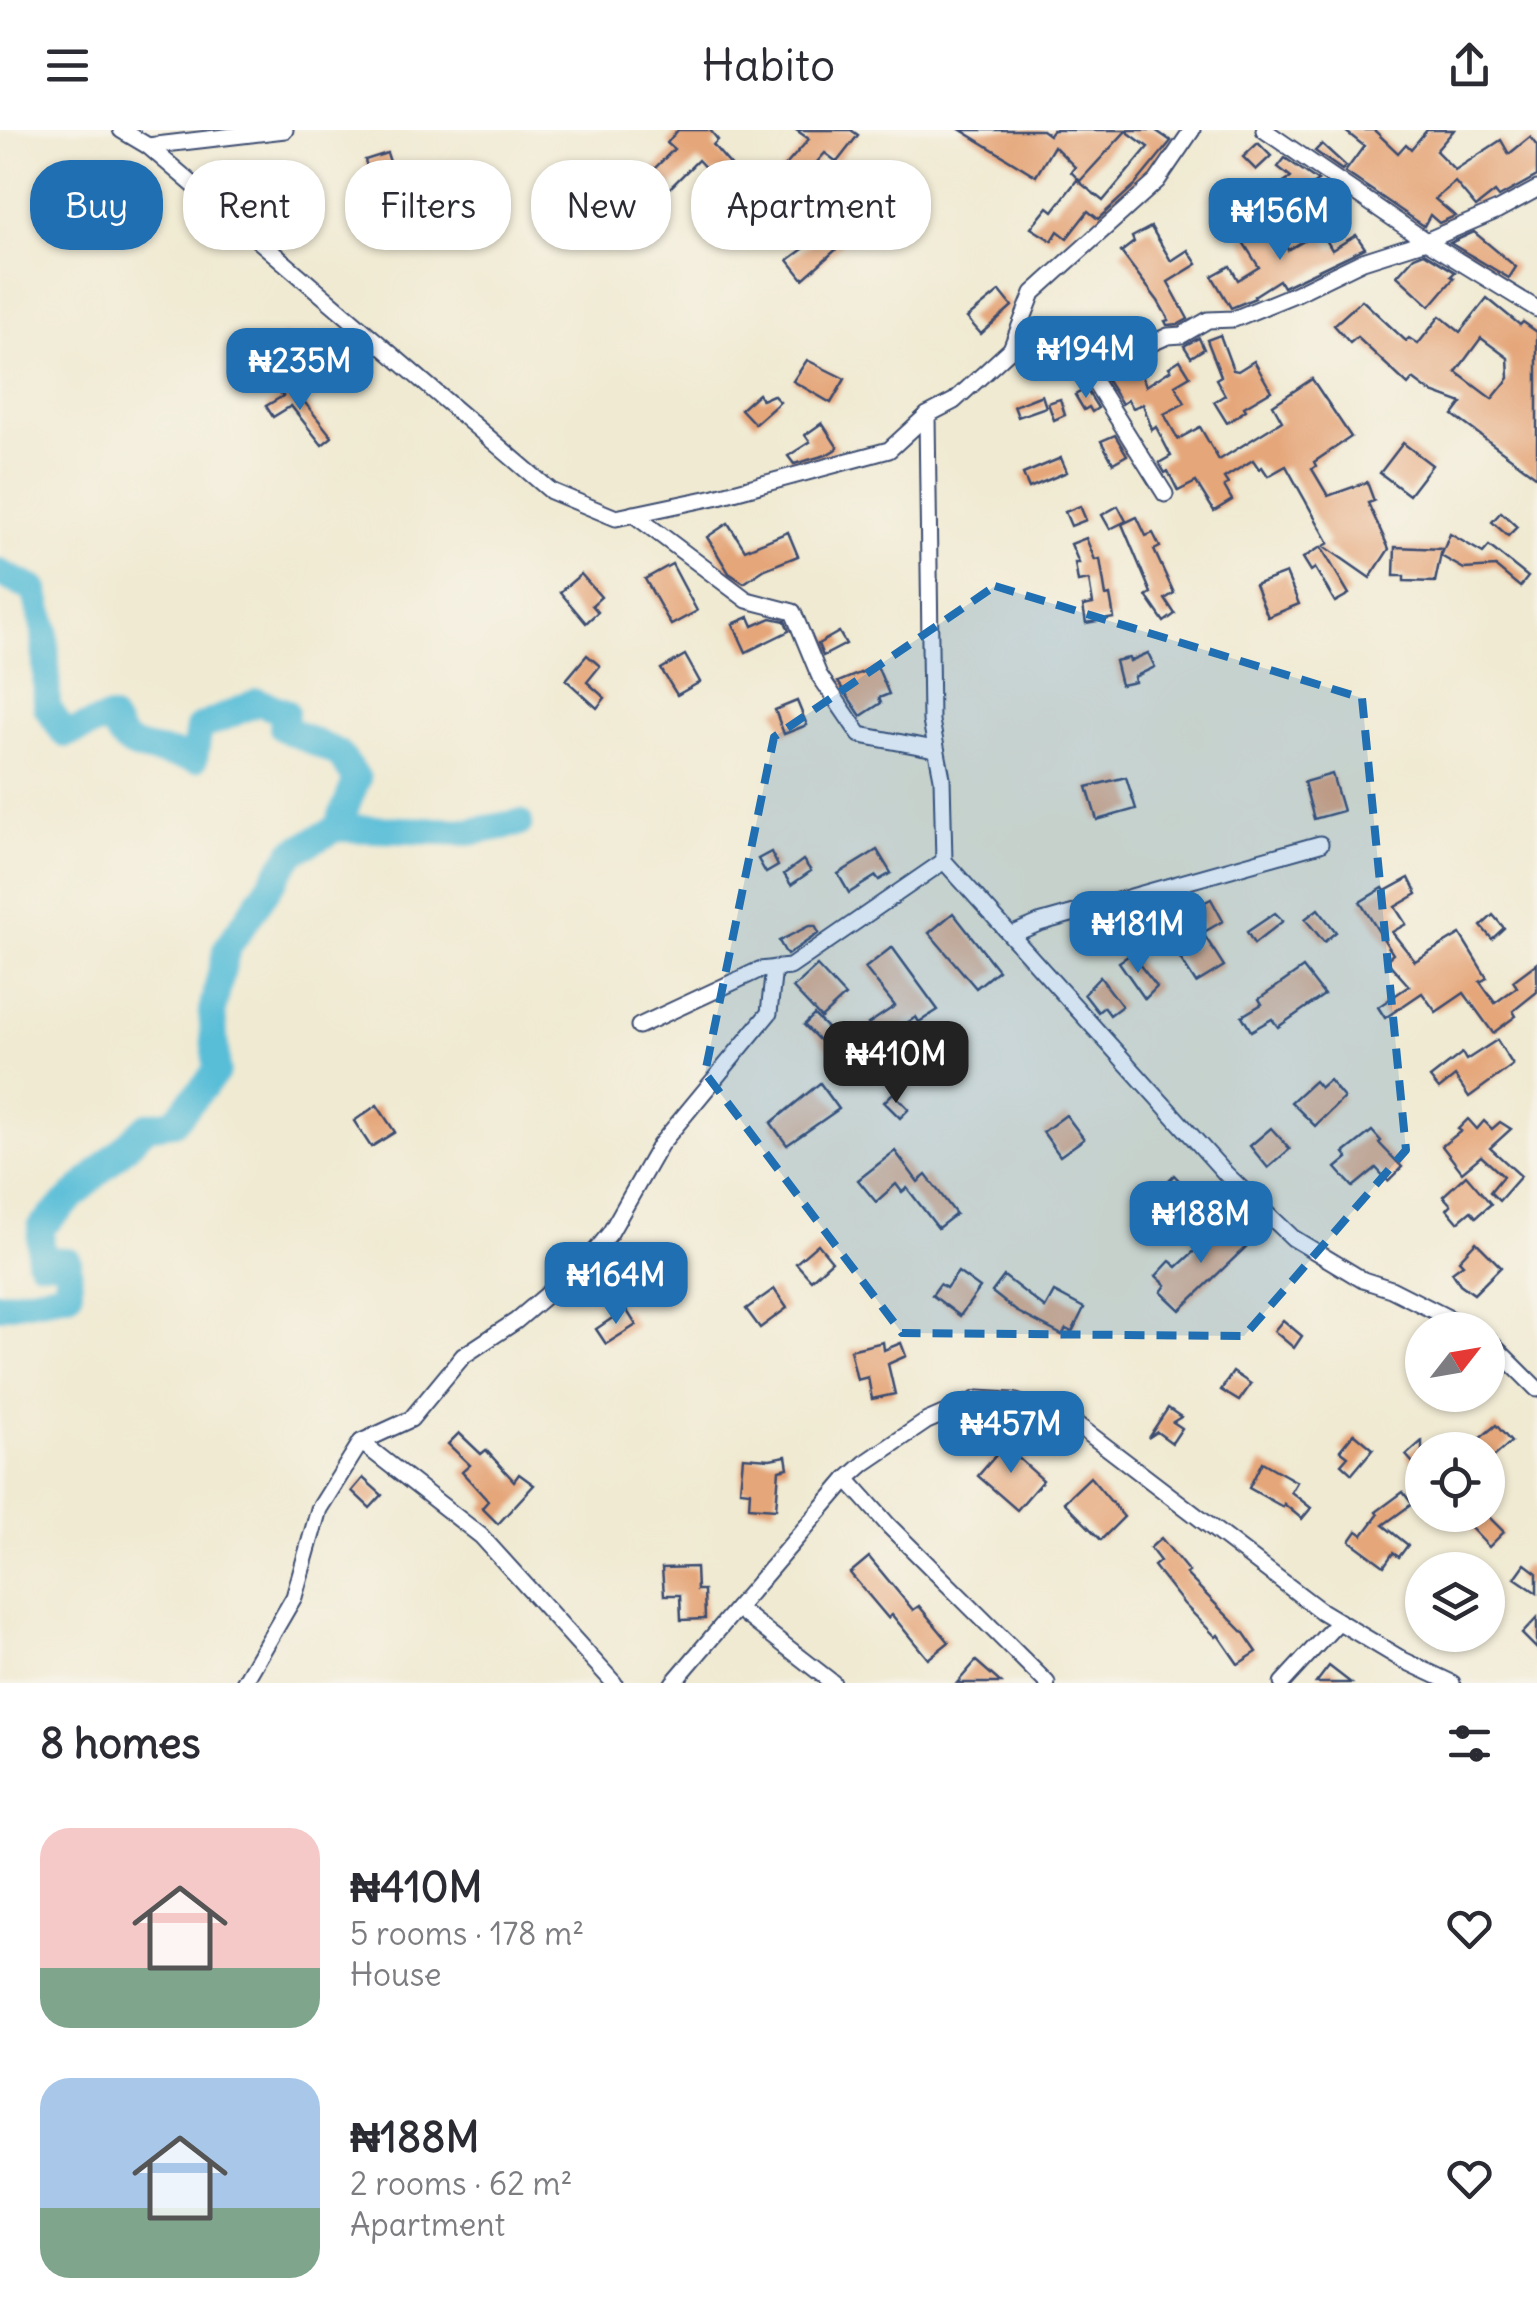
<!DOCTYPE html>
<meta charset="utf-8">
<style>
body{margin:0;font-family:Delius,sans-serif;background:#f7f7f7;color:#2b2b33;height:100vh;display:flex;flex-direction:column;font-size:38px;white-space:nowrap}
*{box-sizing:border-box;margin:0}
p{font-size:32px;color:#7c7c81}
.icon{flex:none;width:55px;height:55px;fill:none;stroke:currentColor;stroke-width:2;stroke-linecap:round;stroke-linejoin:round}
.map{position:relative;height:1553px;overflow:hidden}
.side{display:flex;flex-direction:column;background:#fff;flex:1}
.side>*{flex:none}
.banner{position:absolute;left:30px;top:30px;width:1000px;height:90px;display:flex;gap:20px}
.needle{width:65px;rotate:59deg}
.tools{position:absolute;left:1405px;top:1182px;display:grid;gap:20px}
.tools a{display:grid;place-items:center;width:100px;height:100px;border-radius:50%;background:#fff;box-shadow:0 2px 8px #0004;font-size:50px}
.price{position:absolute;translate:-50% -85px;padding:0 22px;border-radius:20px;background:#1f6fb2;color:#fff;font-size:32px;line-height:65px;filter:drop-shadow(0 2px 5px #0008)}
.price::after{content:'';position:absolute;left:50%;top:60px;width:30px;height:22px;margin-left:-15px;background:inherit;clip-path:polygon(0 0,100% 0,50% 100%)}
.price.current{background:#222;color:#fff}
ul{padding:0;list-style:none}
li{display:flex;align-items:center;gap:30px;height:250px;padding:0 40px}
li span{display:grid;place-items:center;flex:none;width:280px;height:200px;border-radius:30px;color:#555}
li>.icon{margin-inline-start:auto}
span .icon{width:120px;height:120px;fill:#fffc;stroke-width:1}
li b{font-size:42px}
h2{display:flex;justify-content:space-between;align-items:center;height:120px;padding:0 40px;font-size:42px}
.tag{padding:0 35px;border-radius:40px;background:#fff;box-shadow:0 2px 8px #0004;font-size:35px;line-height:90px}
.tag.current{background:#1f6fb2;color:#fff}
header{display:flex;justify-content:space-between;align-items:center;height:130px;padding:0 40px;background:#fff;font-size:45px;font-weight:600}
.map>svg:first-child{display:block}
</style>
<header><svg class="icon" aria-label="menu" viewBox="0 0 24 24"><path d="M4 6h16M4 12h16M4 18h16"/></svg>Habito<svg class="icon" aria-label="share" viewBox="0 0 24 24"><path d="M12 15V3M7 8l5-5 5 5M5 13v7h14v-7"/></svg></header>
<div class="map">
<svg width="1537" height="1553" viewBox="0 0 1537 1553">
<rect width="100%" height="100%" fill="#f7f3e8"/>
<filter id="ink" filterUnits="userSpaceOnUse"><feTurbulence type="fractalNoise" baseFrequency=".01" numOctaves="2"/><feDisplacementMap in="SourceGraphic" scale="20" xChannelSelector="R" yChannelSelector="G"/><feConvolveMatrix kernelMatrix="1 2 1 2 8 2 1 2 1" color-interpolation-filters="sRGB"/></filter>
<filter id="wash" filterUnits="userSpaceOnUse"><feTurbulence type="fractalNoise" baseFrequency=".0048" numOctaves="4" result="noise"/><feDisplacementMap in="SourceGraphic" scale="40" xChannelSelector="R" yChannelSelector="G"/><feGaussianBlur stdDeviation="2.25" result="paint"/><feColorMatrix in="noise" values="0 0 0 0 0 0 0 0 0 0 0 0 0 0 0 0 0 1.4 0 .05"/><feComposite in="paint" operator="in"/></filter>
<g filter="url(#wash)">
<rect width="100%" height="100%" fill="#f0ead2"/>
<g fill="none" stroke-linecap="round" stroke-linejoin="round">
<g stroke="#59bed8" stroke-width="28">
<path d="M0 443 35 460 45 501 47 577 65 604 110 589C114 595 119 605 124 610 140 623 174 622 194 629L199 598 258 572 285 582 283 598 338 623 357 649 337 698"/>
<polyline points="0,1175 69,1163 68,1131 40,1130 41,1097 147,996 174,992 217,941 212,881 227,818 293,722 337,698 470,702 519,693"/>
</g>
</g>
<g id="blocks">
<g fill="#e5a679" fill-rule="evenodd">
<polygon points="678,0 710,0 718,10 713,15 742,48 750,42 765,61 746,77 717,41 712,45 698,30 669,59 651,42 674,19 667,13"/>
<polygon points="796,0 851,0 858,5 837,32 825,23 781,73 765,59 809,9"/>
<polygon points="961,0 1042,0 1049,5 1053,0 1155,0 1171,11 1135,55 1098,89 1088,81 1067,108 1058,101 1052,111 1031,98 1048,77 1053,81 1077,50 1103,71 1148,17 1126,1 1080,51 1071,42 1075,37 1054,16 1036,46"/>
<polygon points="1344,0 1374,0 1398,23 1406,14 1411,19 1427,0 1454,0 1436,21 1455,40 1501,10 1509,24 1530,7 1537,16 1537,46 1499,67 1495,62 1476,77 1455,52 1435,69 1455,86 1439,93 1430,85 1424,96 1345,42 1364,16"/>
<polygon points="1258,13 1271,26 1256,40 1243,27"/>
<polygon points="1322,14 1346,36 1342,40 1315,21"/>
<polygon points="387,23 402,68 387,73 379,51 372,54 365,30"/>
<polygon points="1285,28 1318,51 1271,81 1261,67 1291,47 1278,37"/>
<polygon points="636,60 654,81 639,93 621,72"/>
<polygon points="843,80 859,94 840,116 803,149 788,130 821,106"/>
<polygon points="1272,91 1288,120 1321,101 1332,120 1356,105 1365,118 1283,157 1279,150 1254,166 1255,168 1231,178 1212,146 1230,136 1238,150 1259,137 1241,109"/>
<polygon points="1151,97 1171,131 1188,120 1197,134 1168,152 1188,189 1179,194 1167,195 1165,191 1169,190 1158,171 1121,122 1134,112 1132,107"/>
<polygon points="1474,102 1516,137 1509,148 1450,113"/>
<polygon points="1424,123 1455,142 1451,146 1454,148 1430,176 1397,146 1414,127"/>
<polygon points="1000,161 1012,176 981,204 967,188"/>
<path d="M1487 168 1520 195 1523 192 1537 202V347L1453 285 1462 273 1429 261 1413 249 1408 255 1357 207 1350 213 1334 195 1362 170 1406 211 1409 208 1418 214 1440 186 1460 202ZM1481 208 1508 228 1509 248 1492 269 1456 242Z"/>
<polygon points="285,205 304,228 280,249 260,226"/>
<polygon points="1220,205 1233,240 1238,241 1254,231 1271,261 1244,277 1246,280 1227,293 1214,272 1225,265 1216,249 1221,246 1207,210"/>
<polygon points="1199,208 1204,219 1191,227 1184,216"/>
<polygon points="807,230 845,249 831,273 793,251"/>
<polygon points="1180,230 1190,246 1175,255 1185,273 1164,284 1178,309 1200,297 1219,330 1282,291 1273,275 1312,249 1351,307 1314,332 1316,336 1312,339 1328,366 1367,352 1374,371 1368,373 1389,419 1370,448 1324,416 1329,413 1286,336 1268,346 1262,337 1259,339 1253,330 1224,348 1228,354 1224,356 1232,370 1214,381 1196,352 1178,361 1168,341 1165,343 1159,333 1171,326 1156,297 1152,300 1143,274 1133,278 1128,270 1122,274 1104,246 1137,232 1146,256 1171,240 1169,237"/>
<polygon points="291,255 332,307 322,315 291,276 273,287 266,276 283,266 281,264"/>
<polygon points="1086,259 1098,278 1092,282 1089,277 1084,280 1075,265"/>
<polygon points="758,264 762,270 773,265 780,272 755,294 741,279"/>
<polygon points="1042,265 1046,277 1018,287 1014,276"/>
<polygon points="1060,269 1065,285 1054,290 1048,273"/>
<polygon points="822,293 838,318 826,325 794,334 788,326 810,312 805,305"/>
<polygon points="1115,305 1127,325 1113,333 1101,311"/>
<polygon points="1403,313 1432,335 1409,365 1380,343"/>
<polygon points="1061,328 1067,342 1029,358 1023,344"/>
<polygon points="1080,376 1086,390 1071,396 1065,382"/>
<polygon points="1118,376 1126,391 1110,399 1102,385"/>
<polygon points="1501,382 1517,397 1508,406 1492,392"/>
<polygon points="1137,387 1146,406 1153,403 1160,417 1154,420 1174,463 1165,469 1175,484 1164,492 1146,466 1151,463 1122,394"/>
<polygon points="728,393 745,420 788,402 798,426 765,439 744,453 729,443 707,407"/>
<polygon points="1450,404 1483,423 1489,416 1528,447 1520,457 1496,437 1464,439 1441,426"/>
<polygon points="1086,408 1095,430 1100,429 1106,466 1110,465 1114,488 1086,493 1083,476 1093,474 1089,450 1078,452 1075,433 1079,433 1071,414"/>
<polygon points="1321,417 1349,464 1335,472 1315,438 1311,441 1303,428"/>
<polygon points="1395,417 1442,419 1435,452 1404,451 1404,446 1394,446"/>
<polygon points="672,434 697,481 671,495 645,449"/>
<polygon points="1286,443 1299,474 1268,487 1255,455"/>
<polygon points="581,444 601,467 592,475 598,482 586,493 560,462"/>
<polygon points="749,487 753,496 771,488 785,491 789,501 746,522 733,494"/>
<polygon points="839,502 846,514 823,526 818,514"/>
<polygon points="1148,523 1155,537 1134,547 1135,552 1121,555 1115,531 1129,528 1130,531"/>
<polygon points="587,525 600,536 587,552 605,568 597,578 566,550"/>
<polygon points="685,525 700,552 677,565 661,539"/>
<polygon points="877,536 889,564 879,568 881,573 861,586 838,552"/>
<polygon points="797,571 807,595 784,604 775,580"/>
<polygon points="1332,644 1343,681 1314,689 1304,652"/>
<polygon points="1126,647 1136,679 1097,690 1087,657"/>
<polygon points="877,720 891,743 879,750 876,746 849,763 838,744"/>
<polygon points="771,722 778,736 766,743 758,729"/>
<polygon points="803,730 811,741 791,755 784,744"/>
<polygon points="1409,748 1417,764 1395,777 1406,794 1392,802 1415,831 1460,804 1487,848 1480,852 1495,873 1517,857 1513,851 1537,833 1537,862 1513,881 1516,886 1493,903 1464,863 1436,882 1422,863 1385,888 1378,877 1409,856 1386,830 1393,824 1360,772 1383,758 1385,761"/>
<polygon points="1211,769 1223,791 1204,802 1192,779"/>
<polygon points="1318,779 1336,802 1324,812 1305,789"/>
<polygon points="953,783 998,840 976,858 929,803"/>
<polygon points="1275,783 1283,791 1254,814 1247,802"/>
<polygon points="1493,785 1504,798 1492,809 1481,796"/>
<polygon points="809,796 815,796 819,803 787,825 779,811"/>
<polygon points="1206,808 1224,836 1196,853 1178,825"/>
<polygon points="892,817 938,880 919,892 916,887 879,911 868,894 895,876 865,838"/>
<polygon points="1131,824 1157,857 1145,869 1119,832"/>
<polygon points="817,836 845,866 821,888 793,858"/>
<polygon points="1303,838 1324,865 1278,897 1272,889 1251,901 1242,886 1262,874 1259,869"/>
<polygon points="1100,847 1122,876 1110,885 1104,877 1098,882 1084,864"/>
<polygon points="814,885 842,913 832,923 804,895"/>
<polygon points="1497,910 1513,935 1469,967 1455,946 1439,959 1430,948 1462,923 1466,930"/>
<polygon points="1329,950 1344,968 1315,996 1291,972 1314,951 1320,958"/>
<polygon points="820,953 839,979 787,1015 771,993"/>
<polygon points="893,963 909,979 900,988 884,972"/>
<polygon points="377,975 395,1002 371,1017 354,991"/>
<polygon points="1066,985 1084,1009 1060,1026 1043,1002"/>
<polygon points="1468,989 1477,999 1484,991 1492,999 1500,992 1511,999 1490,1018 1521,1046 1499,1071 1490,1062 1503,1046 1481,1026 1462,1042 1442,1016 1461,1001 1458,999"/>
<polygon points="1271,998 1290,1019 1268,1038 1250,1016"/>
<polygon points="1372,1001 1381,1011 1379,1013 1402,1037 1388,1051 1376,1038 1353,1057 1336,1038 1348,1028 1344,1023"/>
<polygon points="895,1021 918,1052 926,1045 956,1084 938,1098 907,1058 902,1062 896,1054 876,1072 858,1050"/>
<polygon points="1174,1045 1200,1072 1172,1099 1151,1076 1160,1068 1156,1063"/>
<polygon points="1466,1045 1491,1074 1476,1087 1471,1081 1458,1092 1447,1079 1451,1075 1443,1066"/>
<polygon points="1227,1091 1248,1115 1180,1180 1161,1162 1166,1155 1156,1146 1170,1131 1177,1137"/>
<polygon points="1476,1112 1501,1137 1474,1164 1460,1154 1452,1142 1463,1134 1459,1130"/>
<polygon points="818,1114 832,1131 811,1150 796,1133"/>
<polygon points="958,1142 980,1158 960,1186 932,1165 940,1154 946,1158"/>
<polygon points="1004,1146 1045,1178 1054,1162 1084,1178 1072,1202 1066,1199 1062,1205 1016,1181 992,1162"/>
<polygon points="774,1159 787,1178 760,1198 746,1179"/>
<polygon points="626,1179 636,1195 606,1214 596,1199"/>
<polygon points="1283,1190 1302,1206 1294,1218 1274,1201"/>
<polygon points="883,1212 884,1220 901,1213 906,1226 888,1234 895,1264 872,1269 868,1247 857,1250 850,1220"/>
<polygon points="1233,1242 1251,1254 1239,1271 1221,1260"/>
<polygon points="1168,1278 1181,1287 1173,1292 1182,1298 1172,1313 1157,1302 1148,1308"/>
<polygon points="1496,1295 1511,1312 1488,1332 1488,1320 1466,1320"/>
<polygon points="459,1303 481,1324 486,1320 514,1351 519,1344 534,1355 498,1394 482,1378 488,1371 462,1342 470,1335 448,1314"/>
<polygon points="1354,1303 1373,1319 1352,1344 1341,1334 1348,1326 1340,1320"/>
<polygon points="1011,1308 1023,1318 1016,1326 1043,1350 1017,1380 978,1346"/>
<polygon points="1422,1311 1422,1343 1406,1325"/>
<polygon points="786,1326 788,1338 779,1340 776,1379 749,1377 750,1361 740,1360 743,1327 770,1329"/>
<polygon points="1262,1332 1297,1352 1291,1362 1311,1378 1302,1389 1284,1374 1283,1377 1249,1358"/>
<polygon points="1090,1347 1124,1387 1101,1410 1064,1372"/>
<polygon points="363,1348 382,1365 370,1378 352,1361"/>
<polygon points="1403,1362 1412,1374 1383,1395 1408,1415 1399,1427 1393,1423 1384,1436 1350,1411 1357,1401 1363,1405 1378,1385 1376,1382"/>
<polygon points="1480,1385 1487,1385 1504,1402 1489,1417 1469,1396"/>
<polygon points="1161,1408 1189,1442 1186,1444 1244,1503 1257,1522 1238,1534 1218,1505 1216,1507 1184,1474 1154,1436 1160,1431 1150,1418"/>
<polygon points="869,1427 913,1480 919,1476 949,1512 928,1529 892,1485 888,1488 850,1443"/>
<polygon points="1525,1434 1537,1443 1537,1463 1515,1448"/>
<polygon points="696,1437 697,1460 704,1460 705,1489 681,1490 680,1465 664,1465 662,1438"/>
<polygon points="1537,1488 1537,1519 1522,1504"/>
<polygon points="976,1531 1001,1553 957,1553"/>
<polygon points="1329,1536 1351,1553 1316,1553"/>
</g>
</g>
</g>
<g filter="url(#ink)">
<use href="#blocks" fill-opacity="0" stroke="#3b4b6f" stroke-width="2.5"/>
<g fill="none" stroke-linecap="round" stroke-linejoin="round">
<g stroke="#3b4b6f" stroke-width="19">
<g id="street">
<polyline points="121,0 148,16 551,361 616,388 715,367 889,320 927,285 954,271 1011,219 1033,163 1157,51 1192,0"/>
<polyline points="1264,0 1426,111 1537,179"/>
<polyline points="148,16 285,0"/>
<polyline points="927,285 931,591 942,648 944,731 1226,1044 1293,1108 1363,1150 1391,1159 1472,1200"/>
<polyline points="1165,364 1088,241 1168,206 1182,205 1208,190 1234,189 1295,164 1363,131 1426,111 1498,80 1537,59"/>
<polyline points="633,384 747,470 793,482 819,545 860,605 935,619"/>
<polyline points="1011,805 1039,793 1320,714"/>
<polyline points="639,896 759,840 790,837 944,731"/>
<polyline points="1488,1210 1537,1259"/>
<polyline points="361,1312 481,1406 614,1553"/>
<polyline points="847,1349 889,1396 1047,1553"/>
<polyline points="737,1478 833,1553"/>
<polyline points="244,1553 294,1467 319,1379 361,1312 411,1289 463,1226 516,1191 589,1129 610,1103 660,1015 769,883 774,838"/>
<polyline points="673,1553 847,1349 865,1333 927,1291 978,1269 1013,1271 1071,1290 1321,1481 1403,1530 1452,1553"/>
<polyline points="1282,1553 1339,1491"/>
</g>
</g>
<use href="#street" stroke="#fff" stroke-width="15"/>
</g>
</g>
<path fill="#1f6fb2" fill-opacity="0.2" stroke="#1f6fb2" stroke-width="8" stroke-dasharray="20 12" stroke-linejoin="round" d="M995 456 1362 568 1406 1020 1244 1206 902 1203 705 943 774 607Z"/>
</svg>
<div class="tools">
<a><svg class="needle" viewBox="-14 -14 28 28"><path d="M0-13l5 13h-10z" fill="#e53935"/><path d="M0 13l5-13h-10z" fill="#7c7c81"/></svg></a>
<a><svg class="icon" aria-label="locate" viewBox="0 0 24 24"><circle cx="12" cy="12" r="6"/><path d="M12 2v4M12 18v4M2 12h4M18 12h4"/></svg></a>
<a><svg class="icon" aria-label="layers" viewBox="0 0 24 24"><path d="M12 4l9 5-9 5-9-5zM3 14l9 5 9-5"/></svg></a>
</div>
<b class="price" style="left:1280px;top:133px">₦156M</b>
<b class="price" style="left:1086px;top:271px">₦194M</b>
<b class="price" style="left:300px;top:283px">₦235M</b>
<b class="price" style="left:1138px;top:846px">₦181M</b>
<b class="price current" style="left:896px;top:976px">₦410M</b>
<b class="price" style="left:1201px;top:1136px">₦188M</b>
<b class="price" style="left:616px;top:1197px">₦164M</b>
<b class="price" style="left:1011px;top:1346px">₦457M</b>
<div class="banner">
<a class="tag current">Buy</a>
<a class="tag">Rent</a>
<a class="tag">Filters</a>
<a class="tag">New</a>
<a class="tag">Apartment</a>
</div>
</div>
<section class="side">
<h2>8 homes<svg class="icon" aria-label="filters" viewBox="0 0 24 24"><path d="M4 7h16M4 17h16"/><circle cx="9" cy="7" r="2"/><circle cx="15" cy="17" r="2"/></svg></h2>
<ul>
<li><span style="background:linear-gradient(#f6c9c9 70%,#7fa58c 0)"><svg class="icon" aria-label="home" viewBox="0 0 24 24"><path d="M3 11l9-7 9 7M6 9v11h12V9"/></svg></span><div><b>₦410M</b><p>5 rooms · 178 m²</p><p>House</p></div><svg class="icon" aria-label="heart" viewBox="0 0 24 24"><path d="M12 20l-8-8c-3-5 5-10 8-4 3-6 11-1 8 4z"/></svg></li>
<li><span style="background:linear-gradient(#a9c7e8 65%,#7fa58c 0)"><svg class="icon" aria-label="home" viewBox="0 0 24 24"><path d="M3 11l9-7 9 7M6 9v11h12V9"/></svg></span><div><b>₦188M</b><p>2 rooms · 62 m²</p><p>Apartment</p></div><svg class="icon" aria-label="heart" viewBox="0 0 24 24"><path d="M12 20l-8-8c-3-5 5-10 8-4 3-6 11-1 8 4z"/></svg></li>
</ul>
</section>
